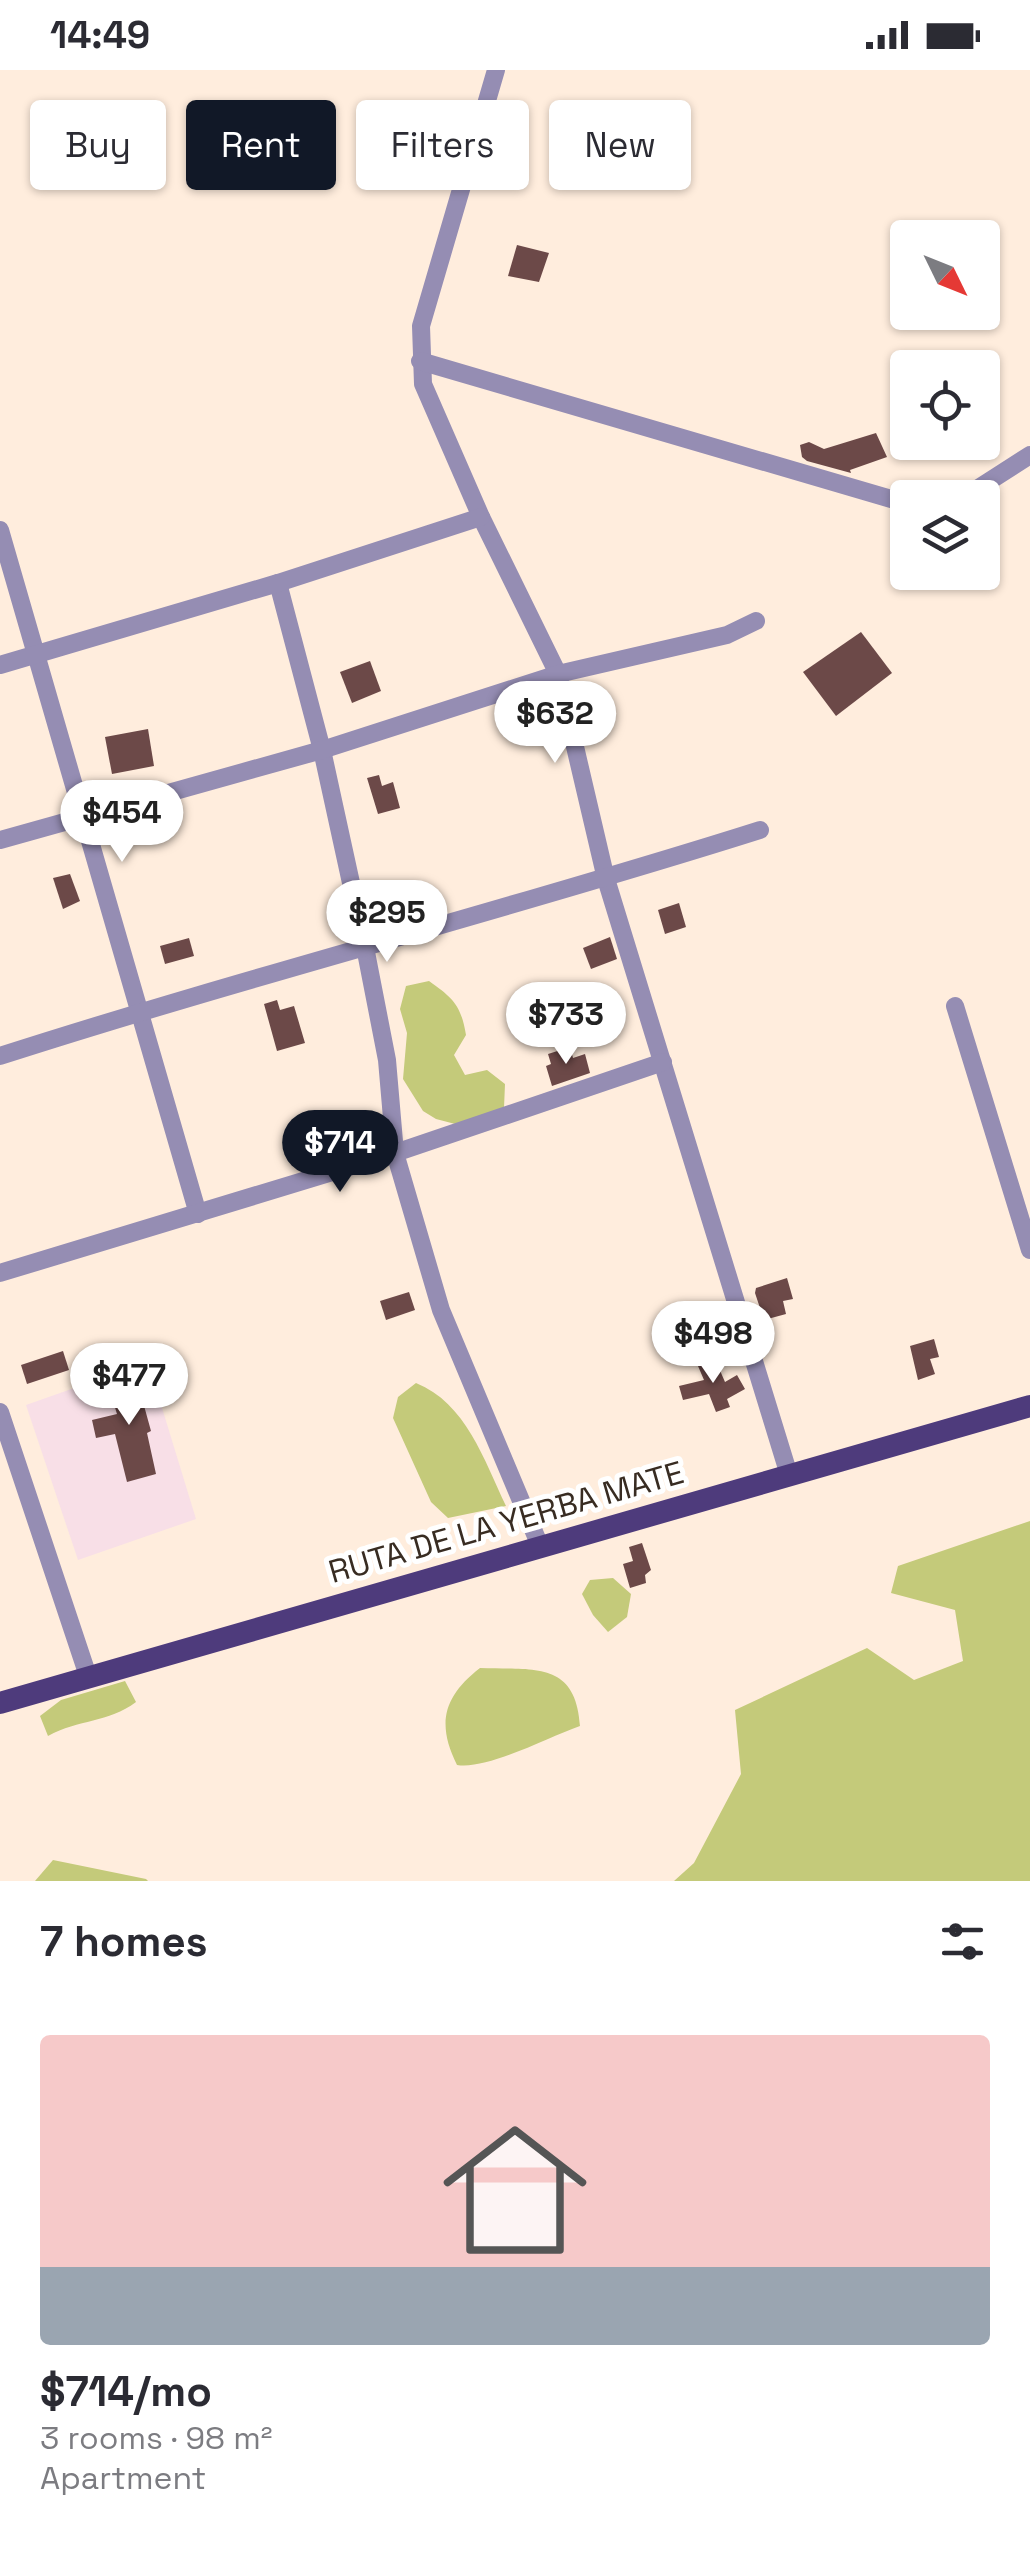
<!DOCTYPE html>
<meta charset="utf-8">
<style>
body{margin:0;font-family:"Space Grotesk",sans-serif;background:#f2f2f3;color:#2b2b33;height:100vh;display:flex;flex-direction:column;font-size:38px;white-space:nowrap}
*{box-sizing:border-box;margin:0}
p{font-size:32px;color:#7c7c81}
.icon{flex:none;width:55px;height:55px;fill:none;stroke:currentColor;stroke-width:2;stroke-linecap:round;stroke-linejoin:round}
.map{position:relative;height:1811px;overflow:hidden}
.panel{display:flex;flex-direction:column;background:#fff;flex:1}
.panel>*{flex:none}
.banner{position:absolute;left:30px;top:30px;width:970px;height:90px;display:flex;gap:20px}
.needle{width:65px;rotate:133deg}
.buttons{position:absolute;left:890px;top:150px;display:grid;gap:20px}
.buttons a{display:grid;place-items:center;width:110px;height:110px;border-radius:10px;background:#fff;box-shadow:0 2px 8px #0004;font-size:50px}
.price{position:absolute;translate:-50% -85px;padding:0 22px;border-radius:35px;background:#fff;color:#222;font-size:32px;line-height:65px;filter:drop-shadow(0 2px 5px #0008)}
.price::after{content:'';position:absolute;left:50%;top:60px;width:30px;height:22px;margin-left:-15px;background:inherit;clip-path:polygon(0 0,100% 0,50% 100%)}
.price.selected{background:#111827;color:#fff}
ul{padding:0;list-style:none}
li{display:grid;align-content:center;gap:20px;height:530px;padding:0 40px}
li span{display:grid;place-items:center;height:310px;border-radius:10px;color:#555}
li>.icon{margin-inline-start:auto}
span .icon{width:180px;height:180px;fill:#fffc;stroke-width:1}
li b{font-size:42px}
h2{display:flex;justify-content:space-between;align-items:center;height:120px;padding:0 40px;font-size:42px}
.chip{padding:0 35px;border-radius:10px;background:#fff;box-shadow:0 2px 8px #0004;font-size:35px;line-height:90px}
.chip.selected{background:#111827;color:#fff}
.status{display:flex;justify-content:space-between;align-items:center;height:70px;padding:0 50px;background:#fff;direction:ltr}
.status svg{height:28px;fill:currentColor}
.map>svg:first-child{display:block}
</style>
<div class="status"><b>14:49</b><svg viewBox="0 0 49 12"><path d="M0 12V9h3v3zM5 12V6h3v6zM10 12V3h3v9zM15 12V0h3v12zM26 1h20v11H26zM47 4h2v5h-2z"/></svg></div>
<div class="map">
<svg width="1030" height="1811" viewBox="0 0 1030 1811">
<rect width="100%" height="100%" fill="#ffeddd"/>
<polygon fill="#f8dfe7" points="148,1292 196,1449 78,1490 26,1335"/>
<g fill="#c4ca7a">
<path d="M429 911C453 928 461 935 466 965L454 985 465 1005 487 1000 505 1014 504 1038 459 1055 436 1049 423 1041 403 1009 407 963 400 939 406 916Z"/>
<path d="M416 1313C466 1333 484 1390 506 1436L448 1448 431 1432 393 1348 398 1327Z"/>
<polygon points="1030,1451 1030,1811 674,1811 694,1793 741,1704 735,1640 867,1578 914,1610 963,1591 955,1540 891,1523 898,1496"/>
<polygon points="613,1508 631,1524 627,1547 608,1562 593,1545 582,1524 590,1510"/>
<path d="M480 1598C532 1600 576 1590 580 1656 548 1667 488 1700 457 1695 436 1653 444 1626 480 1598Z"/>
<path d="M125 1611 136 1632C108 1653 79 1649 48 1666L40 1646 61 1630Z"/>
<polygon points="53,1790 146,1809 148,1811 35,1811"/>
</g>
<g fill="#6c4948">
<polygon points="517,175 549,183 539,212 508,206"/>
<polygon points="876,363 887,387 850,400 851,403 807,391 802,387 800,375 809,372 824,379"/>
<polygon points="861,562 892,603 836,646 803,602"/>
<polygon points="370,591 381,621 352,633 340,602"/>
<polygon points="148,659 154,696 112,704 105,667"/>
<polygon points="379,705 382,716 393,712 400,738 378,744 367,708"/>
<polygon points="70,804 80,831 63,839 53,808"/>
<polygon points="679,833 686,857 665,864 658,840"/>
<polygon points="610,867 617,889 591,899 583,878"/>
<polygon points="189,868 194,886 165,894 160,876"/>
<polygon points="277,930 280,940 294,936 305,973 277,981 264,934"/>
<polygon points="570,977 573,988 585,984 590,1003 552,1016 546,996 551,994 548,984"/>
<polygon points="787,1208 793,1229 783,1231 786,1244 764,1250 755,1223 756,1218"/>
<polygon points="409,1222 415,1240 386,1250 380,1231"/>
<polygon points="934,1269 939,1287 930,1289 935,1304 918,1310 910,1276"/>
<polygon points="63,1281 69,1300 27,1314 21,1295"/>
<polygon points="715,1289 725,1312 737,1305 745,1319 727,1329 730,1337 716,1342 709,1324 683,1330 679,1316 704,1310 698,1296"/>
<polygon points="135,1303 151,1361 147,1363 156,1404 127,1412 115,1364 96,1368 92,1350 117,1344 107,1312"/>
<polygon points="642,1473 651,1500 645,1505 646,1513 630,1518 623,1494 633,1491 629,1477"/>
</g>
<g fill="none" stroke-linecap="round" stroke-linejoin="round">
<g stroke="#958db3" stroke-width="18">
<polyline points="496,0 421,256 423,314 481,447 558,604 606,809 789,1405"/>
<polyline points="420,291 908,434"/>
<polyline points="963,428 1030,385"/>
<polyline points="0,460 198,1144"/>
<polyline points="278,513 322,680 365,877 387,990 395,1083 441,1240 540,1476"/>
<polyline points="0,595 278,513 481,447"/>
<polyline points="0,770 322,680 558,604 727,565 756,551"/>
<polyline points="955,936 1030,1180"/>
<path d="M0 986C252 905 508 840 760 760"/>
<polyline points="0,1203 395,1083 663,992"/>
<polyline points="0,1342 88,1606"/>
</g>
<polyline stroke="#4e3b7c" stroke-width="22" points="0,1633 1030,1336"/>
</g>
<g text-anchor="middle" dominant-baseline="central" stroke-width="10" stroke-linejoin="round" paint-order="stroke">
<g font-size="32" fill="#382c22" stroke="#fff">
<text transform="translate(506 1452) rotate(-16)">RUTA DE LA YERBA MATE</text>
</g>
</g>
</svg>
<div class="buttons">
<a><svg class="needle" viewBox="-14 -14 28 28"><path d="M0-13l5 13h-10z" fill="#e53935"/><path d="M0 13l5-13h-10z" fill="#7c7c81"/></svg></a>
<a><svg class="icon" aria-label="locate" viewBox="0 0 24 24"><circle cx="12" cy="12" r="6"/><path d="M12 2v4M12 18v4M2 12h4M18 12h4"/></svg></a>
<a><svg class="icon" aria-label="layers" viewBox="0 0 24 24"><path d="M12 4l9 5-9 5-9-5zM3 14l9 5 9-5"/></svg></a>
</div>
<b class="price" style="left:555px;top:696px">$632</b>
<b class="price" style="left:122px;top:795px">$454</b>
<b class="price" style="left:387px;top:895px">$295</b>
<b class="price" style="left:566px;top:997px">$733</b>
<b class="price selected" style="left:340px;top:1125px">$714</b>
<b class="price" style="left:713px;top:1316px">$498</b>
<b class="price" style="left:129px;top:1358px">$477</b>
<div class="banner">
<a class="chip">Buy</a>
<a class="chip selected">Rent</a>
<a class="chip">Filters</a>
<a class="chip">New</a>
</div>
</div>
<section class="panel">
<h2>7 homes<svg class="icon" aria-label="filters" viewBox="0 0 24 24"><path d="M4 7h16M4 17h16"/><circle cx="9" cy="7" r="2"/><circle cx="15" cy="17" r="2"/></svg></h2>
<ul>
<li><span style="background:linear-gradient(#f6c9c9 75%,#9aa5b1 0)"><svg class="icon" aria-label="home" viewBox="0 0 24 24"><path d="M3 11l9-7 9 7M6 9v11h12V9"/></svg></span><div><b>$714/mo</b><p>3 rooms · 98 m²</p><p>Apartment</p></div></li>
</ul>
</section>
